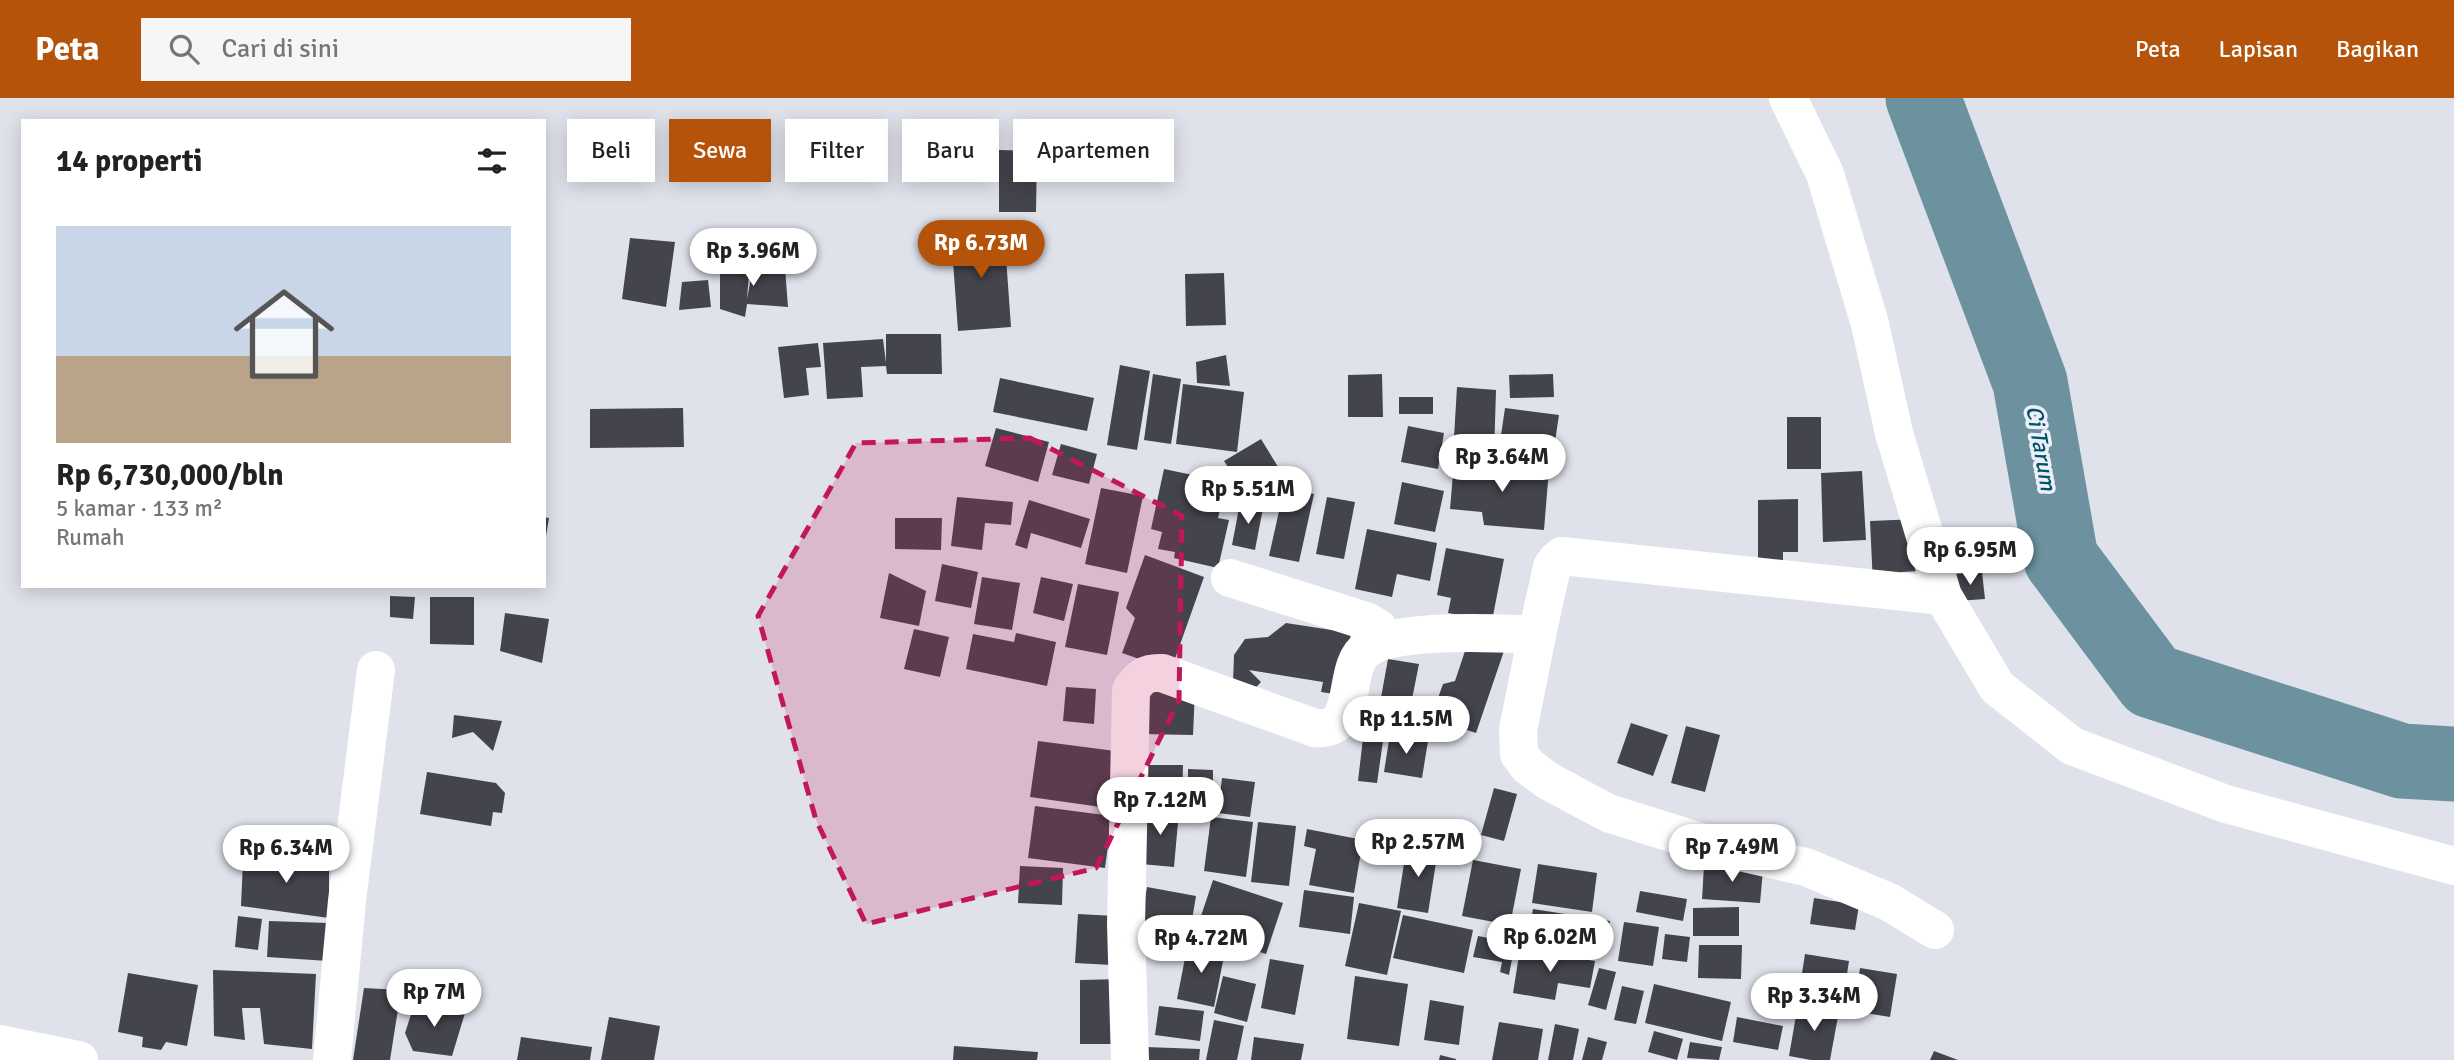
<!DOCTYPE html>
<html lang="id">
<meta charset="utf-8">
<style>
body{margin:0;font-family:Signika,sans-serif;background:#f6f6f6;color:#222;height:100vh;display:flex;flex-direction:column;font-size:26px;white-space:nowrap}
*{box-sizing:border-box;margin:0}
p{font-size:23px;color:#767676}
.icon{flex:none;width:38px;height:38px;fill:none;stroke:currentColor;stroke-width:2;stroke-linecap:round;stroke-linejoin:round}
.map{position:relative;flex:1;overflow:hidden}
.sheet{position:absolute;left:21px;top:21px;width:525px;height:469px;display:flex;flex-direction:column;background:#fff;border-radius:0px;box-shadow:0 4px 18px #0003}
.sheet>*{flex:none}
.top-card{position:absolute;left:567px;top:21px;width:665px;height:63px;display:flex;gap:14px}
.price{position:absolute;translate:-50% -60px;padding:0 16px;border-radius:24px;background:#fff;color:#222;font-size:23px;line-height:46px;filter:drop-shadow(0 2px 4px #0008)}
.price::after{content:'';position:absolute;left:50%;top:42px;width:21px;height:16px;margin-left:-10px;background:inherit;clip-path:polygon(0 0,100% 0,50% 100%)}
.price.on{background:#b45309;color:#fff}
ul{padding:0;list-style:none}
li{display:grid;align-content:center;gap:14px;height:371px;padding:0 35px}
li+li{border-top:2px solid #e0e0e0}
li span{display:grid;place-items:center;height:217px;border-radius:0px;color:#555}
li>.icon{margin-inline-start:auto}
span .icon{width:126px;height:126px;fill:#fffc;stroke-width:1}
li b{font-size:30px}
h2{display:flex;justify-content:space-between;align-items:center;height:84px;padding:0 35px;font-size:30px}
.tag{padding:0 24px;border-radius:0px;background:#fff;box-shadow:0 4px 18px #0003;font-size:24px;line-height:63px}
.tag.on{background:#b45309;color:#fff}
header{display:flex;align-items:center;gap:42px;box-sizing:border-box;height:98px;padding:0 35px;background:#b45309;color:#fff}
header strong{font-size:33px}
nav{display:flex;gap:38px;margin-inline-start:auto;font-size:24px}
.search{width:490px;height:63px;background:#f6f6f6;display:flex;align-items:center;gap:18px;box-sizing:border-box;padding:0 24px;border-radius:0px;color:#767676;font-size:26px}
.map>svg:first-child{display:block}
</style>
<header>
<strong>Peta</strong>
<div class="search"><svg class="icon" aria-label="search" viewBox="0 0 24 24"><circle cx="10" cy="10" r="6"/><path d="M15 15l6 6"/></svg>Cari di sini</div>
<nav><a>Peta</a><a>Lapisan</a><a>Bagikan</a></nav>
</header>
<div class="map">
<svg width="2454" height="962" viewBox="0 0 2454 962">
<rect width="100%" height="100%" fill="#e0e2eb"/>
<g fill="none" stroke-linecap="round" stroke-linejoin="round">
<polyline stroke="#6c92a0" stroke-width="75" points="1923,0 2030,284 2061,461 2152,583 2402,663 2454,666"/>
</g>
<g fill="#43444c">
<polygon points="999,52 1037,53 1036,114 999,114"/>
<polygon points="1004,131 1011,229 958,233 951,135"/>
<polygon points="630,140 675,144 666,209 622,201"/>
<polygon points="754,164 785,170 788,209 747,206 745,219 720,211 720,170 749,175 747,201"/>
<polygon points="1224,175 1226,227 1186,228 1185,176"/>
<polygon points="708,182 711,209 679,212 682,184"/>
<polygon points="886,236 941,236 942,276 887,276 886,268 861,269 863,299 827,301 823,245 883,241 886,265"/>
<polygon points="818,245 821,269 806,270 809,297 784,300 778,249"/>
<polygon points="1226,257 1230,288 1197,285 1196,264"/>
<polygon points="1120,267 1150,273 1137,352 1107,347"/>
<polygon points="1153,276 1181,281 1171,346 1144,342"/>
<polygon points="1382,276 1383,319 1348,319 1348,277"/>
<polygon points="1553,276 1554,299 1510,300 1509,277"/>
<polygon points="1000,280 1094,300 1087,333 993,314"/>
<polygon points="1183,286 1244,294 1237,354 1176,346"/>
<polygon points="1457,289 1496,292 1494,357 1453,356"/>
<rect x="1399" y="299" width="34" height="17"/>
<polygon points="683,310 684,349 590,350 590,311"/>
<polygon points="1505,310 1559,317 1554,350 1500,344"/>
<rect x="1787" y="319" width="34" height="52"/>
<polygon points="1408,328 1444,335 1438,371 1401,364"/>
<polygon points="996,330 1049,344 1038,384 985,368"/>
<polygon points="1261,341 1283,377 1247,399 1224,363"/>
<polygon points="1061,346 1097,356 1089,386 1052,377"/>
<polygon points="1454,364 1549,371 1544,432 1484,427 1482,414 1450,411"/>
<polygon points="1164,371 1226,384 1218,420 1229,422 1218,470 1174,460 1175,454 1158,451 1162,434 1151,431"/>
<polygon points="1862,373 1866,442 1823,444 1821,375"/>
<polygon points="1402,384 1444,393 1435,434 1394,426"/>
<polygon points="1101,390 1143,398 1127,475 1085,466"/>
<polygon points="1284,391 1314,396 1299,464 1269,458"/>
<polygon points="957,399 1013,404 1011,427 985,425 982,452 951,448"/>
<polygon points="1327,399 1355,404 1344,461 1316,456"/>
<polygon points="1798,401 1798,454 1783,454 1783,470 1758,470 1758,402"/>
<polygon points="1029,402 1090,421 1081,450 1031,435 1027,451 1015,447"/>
<polygon points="1240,405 1263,410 1255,452 1232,447"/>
<polygon points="544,419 549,420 546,438 544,438"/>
<polygon points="895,420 942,420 941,452 895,451"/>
<polygon points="1918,421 1920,473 1902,474 1873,486 1870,423"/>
<polygon points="1367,431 1437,445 1430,483 1397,476 1392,499 1355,491"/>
<polygon points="1446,450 1504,461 1492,523 1448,515 1451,500 1437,497"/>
<polygon points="1145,457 1204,479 1171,572 1122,555 1135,520 1126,510"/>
<polygon points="942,466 978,474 971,510 935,503"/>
<polygon points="1982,474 1985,501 1957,503 1955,476"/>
<polygon points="889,475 926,493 919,528 880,520"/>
<polygon points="982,479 1020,485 1012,532 974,526"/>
<polygon points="1041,479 1073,486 1064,523 1033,515"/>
<polygon points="1078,486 1119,494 1107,557 1065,549"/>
<polygon points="390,498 415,499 413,521 390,519"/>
<polygon points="430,499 474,499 474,547 430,546"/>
<polygon points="505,515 549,521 542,565 500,553"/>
<polygon points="1286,525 1351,535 1341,597 1321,594 1323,584 1249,572 1261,584 1248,598 1233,585 1234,557 1245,541 1268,539"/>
<polygon points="914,531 949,539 940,579 904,571"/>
<polygon points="1016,535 1056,544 1047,588 966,571 973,536 1014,544"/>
<polygon points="1470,538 1505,550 1476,635 1431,620 1443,586 1455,583"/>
<polygon points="1388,561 1419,566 1408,621 1378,616"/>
<polygon points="1066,589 1096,591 1094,626 1063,623"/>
<polygon points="1142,591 1195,592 1193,637 1141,636"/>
<polygon points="454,617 502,623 493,653 473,634 452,640"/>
<polygon points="1631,625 1668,637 1653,678 1617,665"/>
<polygon points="1686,628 1720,637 1705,694 1671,685"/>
<polygon points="1390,636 1428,643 1422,680 1384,674"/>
<polygon points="1363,640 1383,643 1377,685 1358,683"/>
<polygon points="1038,643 1123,654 1115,711 1030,699"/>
<polygon points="1141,667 1183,667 1182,710 1140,709"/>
<polygon points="1188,671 1213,672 1213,716 1188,716"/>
<polygon points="427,674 496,685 505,695 502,715 493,714 491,728 420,716"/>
<polygon points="1222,680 1255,684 1250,719 1218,715"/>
<polygon points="1494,690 1517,696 1504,743 1481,737"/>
<polygon points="1035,708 1112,718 1105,770 1028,760"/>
<polygon points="1145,710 1179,713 1174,769 1141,766"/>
<polygon points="1211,719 1253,724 1246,779 1204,773"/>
<polygon points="1258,724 1296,728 1289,788 1251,784"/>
<polygon points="1307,731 1363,742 1354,795 1309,787 1316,751 1304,748"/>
<polygon points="1407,747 1438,752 1428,815 1397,810"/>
<polygon points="278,753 329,770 329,820 241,808 243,763"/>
<polygon points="1473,762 1521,771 1510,827 1462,818"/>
<polygon points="1538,766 1597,775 1592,814 1532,805"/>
<polygon points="1020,768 1063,770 1062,807 1018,805"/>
<polygon points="1704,768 1763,772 1760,805 1702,801"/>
<polygon points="1213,782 1283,805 1266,856 1196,833"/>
<polygon points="1147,789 1196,798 1190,834 1141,825"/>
<polygon points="1304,792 1354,799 1350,836 1299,829"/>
<polygon points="1640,793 1687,801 1683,823 1636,814"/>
<polygon points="1814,800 1859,807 1855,832 1810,826"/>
<polygon points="1359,805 1401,813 1387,877 1345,868"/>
<polygon points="1739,809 1739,838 1693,838 1693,810"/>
<polygon points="1533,811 1610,823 1606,847 1597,846 1595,857 1527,847"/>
<polygon points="1078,816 1115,818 1112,867 1075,865"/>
<polygon points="1403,817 1473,832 1464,875 1393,860"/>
<polygon points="238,818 262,821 258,852 235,849"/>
<polygon points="269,823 329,825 328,863 267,859"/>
<polygon points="1624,824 1659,829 1653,868 1618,863"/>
<polygon points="1665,836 1690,839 1687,864 1662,861"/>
<polygon points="1478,838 1515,845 1509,877 1500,874 1502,864 1473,859"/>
<polygon points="1188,845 1225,853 1214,909 1177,901"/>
<polygon points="1699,847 1742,847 1741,881 1698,880"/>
<polygon points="1520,851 1595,863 1590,890 1558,885 1555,902 1513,895"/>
<polygon points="1805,856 1849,863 1842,908 1798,901"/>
<polygon points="1270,861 1304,867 1295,917 1261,910"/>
<polygon points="1599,870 1616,874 1606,912 1588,907"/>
<polygon points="1860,870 1897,876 1890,919 1853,913"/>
<polygon points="213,872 316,876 312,951 264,946 260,910 242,910 245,942 214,938"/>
<polygon points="128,875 198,887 187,948 166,944 161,952 142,949 143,939 118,934"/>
<polygon points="1223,878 1256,886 1247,924 1214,915"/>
<polygon points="1355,878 1408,886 1399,948 1347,941"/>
<polygon points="1123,881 1123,946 1080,946 1080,882"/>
<polygon points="1654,886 1731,904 1722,943 1645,925"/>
<polygon points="1622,888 1644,893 1636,926 1614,922"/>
<polygon points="364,890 401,892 390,962 353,962"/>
<polygon points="416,901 465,915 452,958 413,953 405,935"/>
<polygon points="1430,902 1464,908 1459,947 1424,942"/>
<polygon points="1798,906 1839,913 1830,962 1811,962 1789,958"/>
<polygon points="1159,908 1204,913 1200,943 1155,937"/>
<polygon points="609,919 660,928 654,962 601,962"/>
<polygon points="1737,919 1783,928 1778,952 1733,944"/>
<polygon points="1214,922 1244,928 1237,962 1206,962"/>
<polygon points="1499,924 1543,931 1538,962 1492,962"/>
<polygon points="1555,926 1579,931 1573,962 1548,962"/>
<polygon points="1654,933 1683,941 1677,962 1648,954"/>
<polygon points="521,939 592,949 590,962 517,962"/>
<polygon points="1254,939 1304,946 1301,962 1251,962"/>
<polygon points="1588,939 1607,944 1602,962 1582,962"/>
<polygon points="1690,944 1722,949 1719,962 1687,960"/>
<polygon points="954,948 1038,954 1037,962 953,962"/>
<polygon points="1146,949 1200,951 1199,962 1146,962"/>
<polygon points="1934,953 1958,962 1930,962"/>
<polygon points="1440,957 1456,961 1456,962 1439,962"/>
</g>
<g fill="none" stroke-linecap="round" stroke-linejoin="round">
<g stroke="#fff" stroke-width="38">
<polyline points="1788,0 1825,76 1870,226 1894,335 1943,498 1997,589 2072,648 2226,706 2454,768"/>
<polyline points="1230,480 1366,523 1378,530 1385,542"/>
<polyline points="1537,537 1552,469 1556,463 1562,458 1943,498"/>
<polyline points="0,946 79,962"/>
<polyline points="332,962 347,803 376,572"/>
<path d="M1130 962 1126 827 1131 592C1140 579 1146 574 1162 575L1315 630C1363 634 1339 569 1368 550 1397 530 1500 535 1537 537L1518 632 1519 656 1528 668 1548 683 1608 715 1713 748 1806 769 1889 804 1935 832"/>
</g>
</g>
<path fill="#c2185b" fill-opacity="0.2" stroke="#c2185b" stroke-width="5" stroke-dasharray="14 9" stroke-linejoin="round" d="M1030 340 1182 418 1179 602 1096 770 866 826 816 722 758 518 856 345Z"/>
<g text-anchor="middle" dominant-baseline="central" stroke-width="7" stroke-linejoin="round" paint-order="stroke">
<g font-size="23" font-style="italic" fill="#005368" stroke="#edeff8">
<text transform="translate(2041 350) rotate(80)">Ci Tarum</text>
</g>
</g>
</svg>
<b class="price on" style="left:981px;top:182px">Rp 6.73M</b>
<b class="price" style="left:753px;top:190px">Rp 3.96M</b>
<b class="price" style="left:1502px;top:396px">Rp 3.64M</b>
<b class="price" style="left:1248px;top:428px">Rp 5.51M</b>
<b class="price" style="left:1970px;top:489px">Rp 6.95M</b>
<b class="price" style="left:1406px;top:658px">Rp 11.5M</b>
<b class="price" style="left:1160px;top:739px">Rp 7.12M</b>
<b class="price" style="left:1418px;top:781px">Rp 2.57M</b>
<b class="price" style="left:1732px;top:786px">Rp 7.49M</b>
<b class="price" style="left:286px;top:787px">Rp 6.34M</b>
<b class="price" style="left:1550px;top:876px">Rp 6.02M</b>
<b class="price" style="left:1201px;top:877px">Rp 4.72M</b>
<b class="price" style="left:434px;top:931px">Rp 7M</b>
<b class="price" style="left:1814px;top:935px">Rp 3.34M</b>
<div class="top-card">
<a class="tag">Beli</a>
<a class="tag on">Sewa</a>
<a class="tag">Filter</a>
<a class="tag">Baru</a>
<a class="tag">Apartemen</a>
</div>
<section class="sheet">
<h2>14 properti<svg class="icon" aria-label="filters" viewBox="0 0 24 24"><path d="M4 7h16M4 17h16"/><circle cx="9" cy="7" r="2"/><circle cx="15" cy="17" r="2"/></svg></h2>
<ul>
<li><span style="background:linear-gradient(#c9d6e8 60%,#b9a48a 0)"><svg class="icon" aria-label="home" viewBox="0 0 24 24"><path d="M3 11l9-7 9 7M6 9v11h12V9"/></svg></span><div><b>Rp 6,730,000/bln</b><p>5 kamar · 133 m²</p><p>Rumah</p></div></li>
</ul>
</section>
</div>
